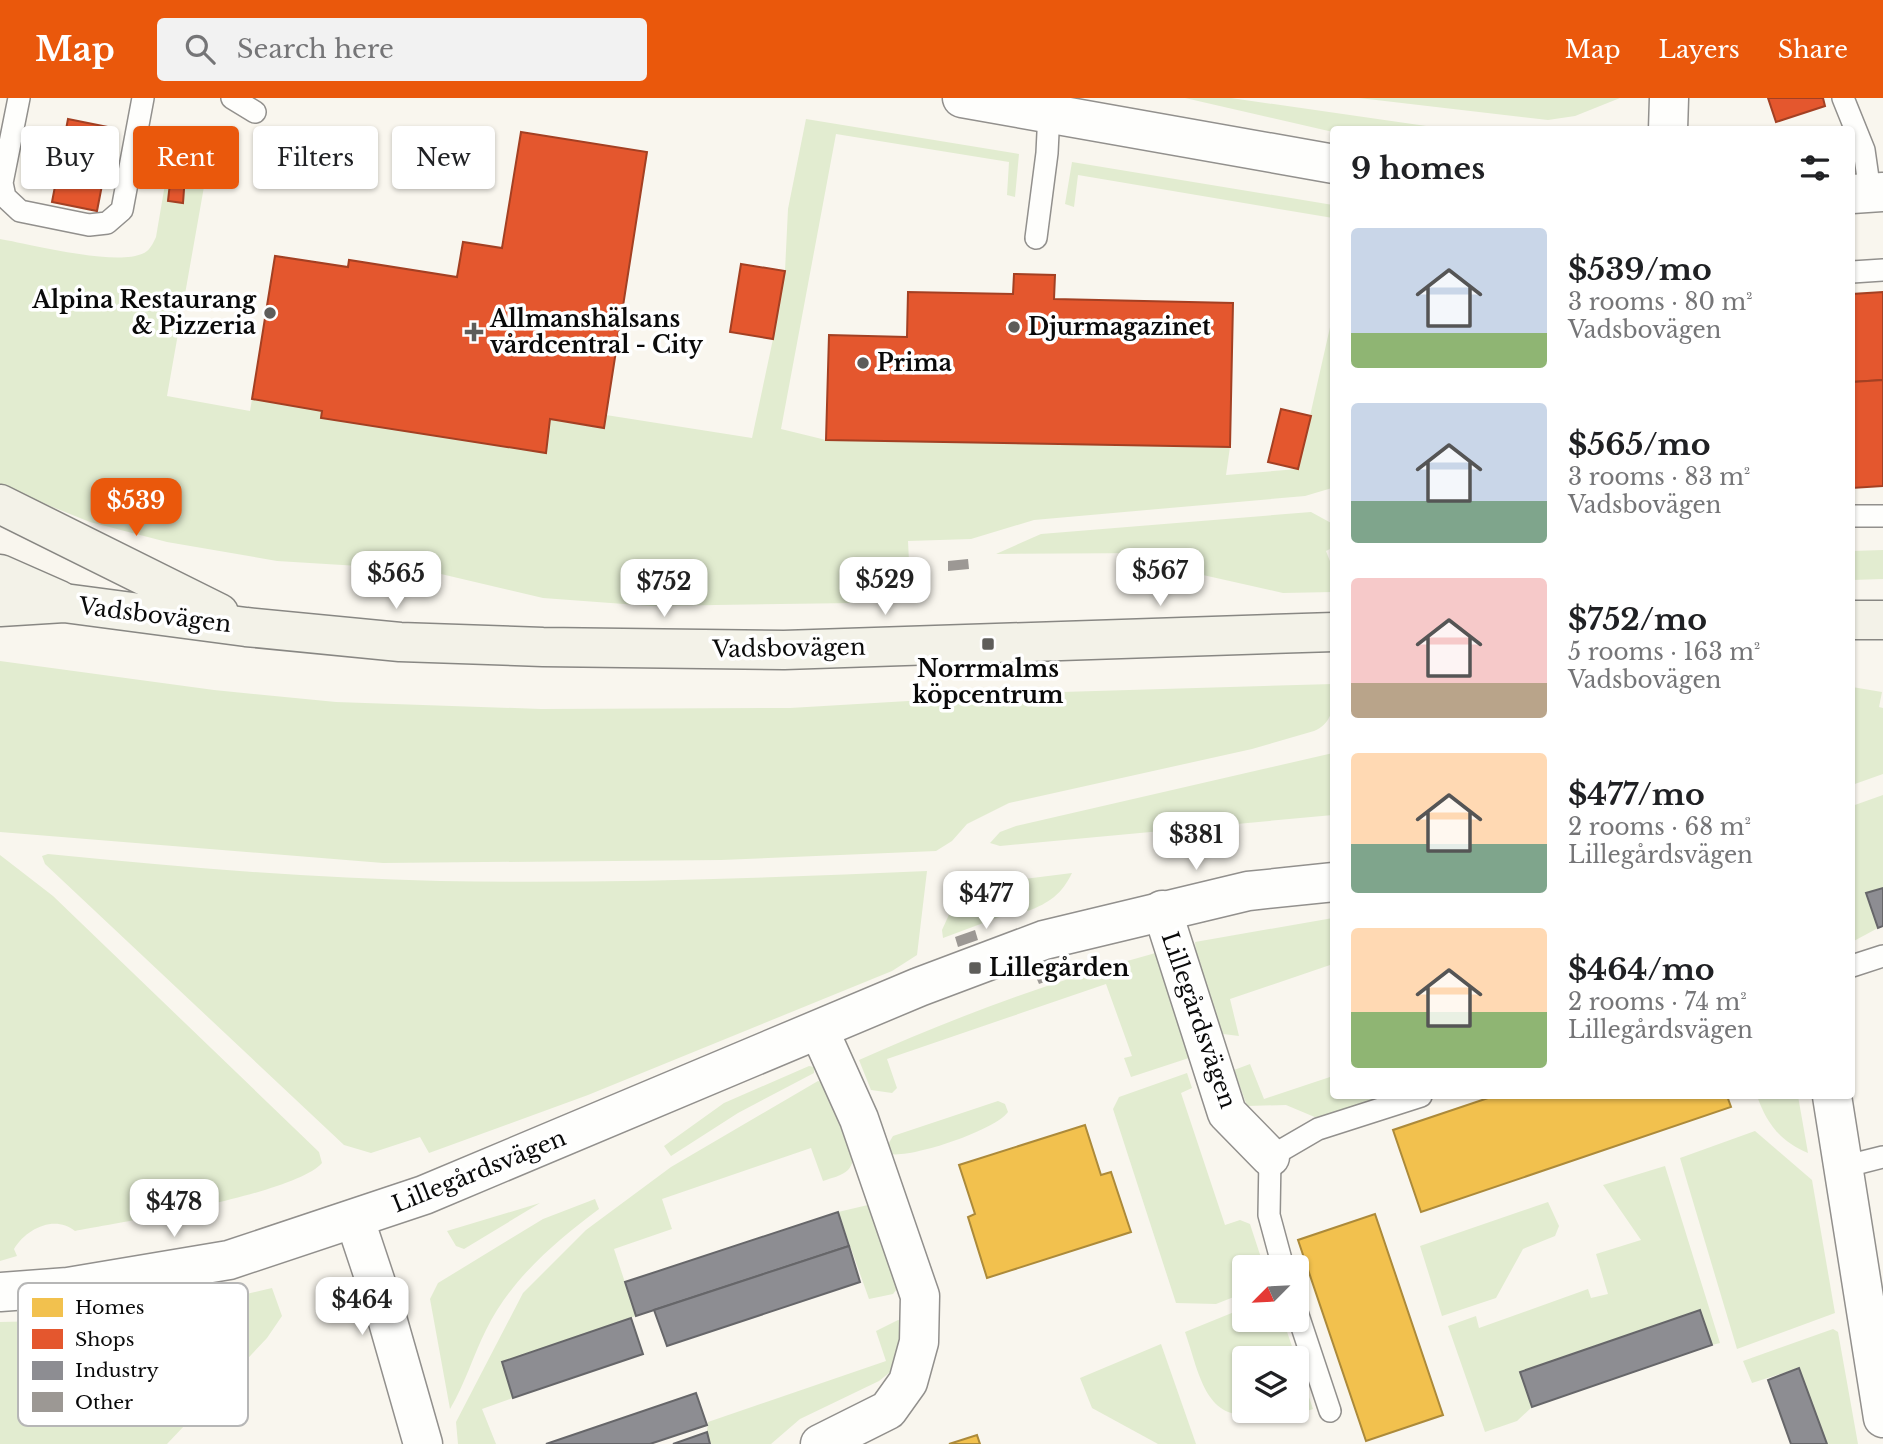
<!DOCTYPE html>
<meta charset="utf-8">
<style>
body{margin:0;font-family:"Libre Baskerville",serif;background:#f2f2f2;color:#202124;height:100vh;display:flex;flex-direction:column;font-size:26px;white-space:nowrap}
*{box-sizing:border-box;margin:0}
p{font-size:23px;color:#757577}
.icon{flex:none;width:38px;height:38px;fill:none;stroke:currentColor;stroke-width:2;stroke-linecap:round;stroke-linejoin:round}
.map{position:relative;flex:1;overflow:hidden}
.panel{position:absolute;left:1330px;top:28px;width:525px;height:973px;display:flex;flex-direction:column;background:#fff;border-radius:7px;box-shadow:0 2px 5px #0004}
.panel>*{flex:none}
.top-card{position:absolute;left:21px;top:28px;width:665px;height:63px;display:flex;gap:14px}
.needle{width:46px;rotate:246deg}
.buttons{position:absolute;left:1232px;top:1157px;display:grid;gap:14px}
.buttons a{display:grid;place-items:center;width:77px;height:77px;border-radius:7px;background:#fff;box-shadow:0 2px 5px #0004;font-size:35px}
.price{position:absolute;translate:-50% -60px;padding:0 16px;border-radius:14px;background:#fff;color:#222;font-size:23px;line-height:46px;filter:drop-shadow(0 2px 4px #0008)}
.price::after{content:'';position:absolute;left:50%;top:42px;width:21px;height:16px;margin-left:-10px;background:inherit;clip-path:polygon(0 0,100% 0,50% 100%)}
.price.selected{background:#ea580c;color:#fff}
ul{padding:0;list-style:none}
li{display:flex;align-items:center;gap:21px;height:175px;padding:0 21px}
li span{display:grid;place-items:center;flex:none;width:196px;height:140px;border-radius:7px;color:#555}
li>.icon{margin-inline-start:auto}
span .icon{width:84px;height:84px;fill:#fffc;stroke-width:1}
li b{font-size:30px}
h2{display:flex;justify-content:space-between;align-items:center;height:84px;padding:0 21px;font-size:30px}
.pill{padding:0 24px;border-radius:7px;background:#fff;box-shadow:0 2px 5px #0004;font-size:24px;line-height:63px}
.pill.selected{background:#ea580c;color:#fff}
header{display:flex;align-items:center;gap:42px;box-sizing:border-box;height:98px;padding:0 35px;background:#ea580c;color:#fff}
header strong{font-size:33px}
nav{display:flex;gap:38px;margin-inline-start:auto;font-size:24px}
.search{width:490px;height:63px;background:#f2f2f2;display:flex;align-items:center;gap:18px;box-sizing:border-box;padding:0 24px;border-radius:7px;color:#757577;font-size:26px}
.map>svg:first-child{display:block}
</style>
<header>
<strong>Map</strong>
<div class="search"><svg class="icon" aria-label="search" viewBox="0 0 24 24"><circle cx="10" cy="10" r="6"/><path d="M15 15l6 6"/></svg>Search here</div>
<nav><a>Map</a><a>Layers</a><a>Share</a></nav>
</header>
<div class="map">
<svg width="1883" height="1346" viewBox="0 0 1883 1346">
<rect width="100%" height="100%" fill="#f9f6ee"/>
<g fill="#e2ecd0" fill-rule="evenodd">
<polygon points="1185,0 1231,0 1447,31 1334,32 1333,34"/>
<polygon points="1359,0 1620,0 1575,18 1548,22"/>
<path d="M806 21 1019 56 1015 99 1007 97 1009 64 836 36 781 331 826 342 1230 349 1226 377 1298 371 1333 216 1332 390 1305 398 1034 422 971 441 908 443 910 483 871 495 855 505 651 508 543 500 424 472 277 463 167 444 90 424 0 388V141C30 146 125 171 147 153 151 150 154 143 156 139L172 45 211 49 167 298 250 313 252 301 322 313 321 320 545 355 550 321 604 330 606 317 752 340 773 241 785 173 788 111ZM171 76 185 78 182 105 168 103Z"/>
<polygon points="1072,64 1333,107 1333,120 1078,77 1074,109 1065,106"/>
<polygon points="1311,414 1333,426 1333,458 1330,451 1326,453 1333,471 1333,494 1283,495 1203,477 1158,478 1155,455 996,456 1041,436"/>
<polygon points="1883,452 1883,481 1852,482 1852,453"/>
<path d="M0 563 214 592 336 604 541 611 790 610 1062 594 1333 586C1334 606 1334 625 1314 633L1252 651 1009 705 967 726 952 743 936 753 721 762 383 765 0 734Z"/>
<polygon points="1852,589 1882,594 1879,609 1883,610 1883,676 1852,687"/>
<polygon points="1333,655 1333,717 1000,748 990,745 1000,734 1016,728"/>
<polygon points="1883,697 1883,790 1866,796 1878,830 1852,844 1852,708"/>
<path d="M48 756C178 769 309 780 440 783 602 786 765 780 927 773L917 857 892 873 588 997 429 1055 420 1039 371 1055 344 1047 45 766 42 758Z"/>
<path d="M0 757 53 798 319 1054 322 1065C295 1096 123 1124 75 1133 55 1117 27 1130 14 1151L17 1158 0 1163Z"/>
<path d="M1072 775C1062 796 1049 805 1028 813L1023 810 943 840 942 832 957 799 993 785Z"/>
<polygon points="1333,820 1333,866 1230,901 1239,938 1223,936 1197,866 1195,844"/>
<path d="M1159 854 1195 958 1131 979 1124 960 1132 958 1106 886 887 961 897 990 892 995 871 992 859 962C957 918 1056 882 1159 854Z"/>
<polygon points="1250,966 1264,1001 1333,978 1334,998 1385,998 1317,1020 1286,1007 1247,1008 1234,972"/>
<polygon points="809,968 814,969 814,975 738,1015 671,1058 664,1048 724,1005"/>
<polygon points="1187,975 1192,990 1181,995 1225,1127 1240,1122 1250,1126 1264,1169 1244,1169 1244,1195 1216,1206 1176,1205 1113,1011 1119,999"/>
<path d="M818 983 827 986C836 1006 865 1055 848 1072 842 1078 831 1080 823 1083L811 1050 662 1101 672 1131 614 1151 636 1218 502 1264 513 1300 482 1311 496 1346H458L456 1324 523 1195 586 1132 671 1069Z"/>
<path d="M1757 998H1798L1808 1055C1780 1043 1767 1026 1757 998Z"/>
<path d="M998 1003 1005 1006 1008 1014C995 1032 913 1060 890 1056L887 1048 893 1038Z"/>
<polygon points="1755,1033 1812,1082 1835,1215 1737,1251 1680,1060"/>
<polygon points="1665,1068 1720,1245 1712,1247 1700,1212 1520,1275 1532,1309 1517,1323 1485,1334 1448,1228 1476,1218 1479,1230 1588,1191 1591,1200 1608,1196 1596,1156 1641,1142 1603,1087"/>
<path d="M595 1101 599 1111C554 1145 511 1181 486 1232 473 1258 465 1286 450 1311L430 1201 438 1185 543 1121Z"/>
<polygon points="1548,1104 1559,1128 1555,1138 1523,1151 1496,1200 1442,1218 1420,1148"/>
<polygon points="540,1105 464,1151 456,1148 447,1133"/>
<polygon points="868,1107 879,1118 900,1187 893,1196 869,1201 838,1114"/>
<polygon points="272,1190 282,1218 267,1240 167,1346 0,1346 0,1224 90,1222 177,1212"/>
<path d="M1244 1210V1222H1283L1296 1260H1244V1312H1297V1263L1313 1311 1273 1324 1269 1313C1206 1332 1201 1280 1185 1234Z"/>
<polygon points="898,1222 903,1223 901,1260 889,1275 879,1283 800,1321 771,1346 710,1346 707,1334 708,1324 886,1263 876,1233"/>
<polygon points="1833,1231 1838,1234 1858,1346 1827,1346 1799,1270 1752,1285 1743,1263"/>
<polygon points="1161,1246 1196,1346 1158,1346 1092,1310 1080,1280"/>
</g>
<g fill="#f2c14e" stroke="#ac8a3a" stroke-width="2">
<polygon points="1494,998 1727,998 1731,1009 1421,1114 1393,1032"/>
<polygon points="1085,1027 1101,1077 1111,1074 1131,1134 987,1180 968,1119 975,1116 959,1067"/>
<polygon points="1375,1116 1443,1317 1366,1343 1298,1142"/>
<polygon points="977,1337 980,1346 949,1346"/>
</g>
<g fill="#e4572e" stroke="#a34023" stroke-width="2">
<polygon points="1768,0 1823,0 1825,8 1776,24"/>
<polygon points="68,21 113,30 97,113 52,104"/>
<polygon points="521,34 647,54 604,330 550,321 546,355 321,320 322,313 252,301 275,158 348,169 349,162 457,179 463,144 502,150"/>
<polygon points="171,76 185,78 183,105 168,103"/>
<polygon points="741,166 785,173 773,241 730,234"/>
<polygon points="1014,176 1055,177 1054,201 1233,205 1230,349 826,342 829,237 907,239 908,194 1013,196"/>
<polygon points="1883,194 1883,282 1852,284 1852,196"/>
<polygon points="1883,282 1883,388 1852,390 1852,284"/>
<polygon points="1281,311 1311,318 1298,371 1268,364"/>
</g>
<g fill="#8d8d92" stroke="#666669" stroke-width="2">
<polygon points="1883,790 1883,828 1878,830 1866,795"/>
<polygon points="838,1114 849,1148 636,1218 625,1184"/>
<polygon points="849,1148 860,1184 667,1248 654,1212"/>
<polygon points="1700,1212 1712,1247 1532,1309 1520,1274"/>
<polygon points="631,1220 643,1256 513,1300 502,1264"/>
<polygon points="1799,1270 1827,1346 1791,1346 1768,1282"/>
<polygon points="696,1295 707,1327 650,1346 546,1346"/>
<polygon points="707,1334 710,1346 673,1346"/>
</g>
<g fill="#9c9894">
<polygon points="968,461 969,471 948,473 948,463"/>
<polygon points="975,832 978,842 958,849 955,839"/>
<polygon points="1058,871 1061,878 1039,886 1036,879"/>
</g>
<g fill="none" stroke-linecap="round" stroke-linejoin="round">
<g stroke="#92908d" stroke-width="24">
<g id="service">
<polyline points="19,0 2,85 5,99 20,113 89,127 107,125 122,112 143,0"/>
<polyline points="232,0 255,14"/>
<polyline points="1843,0 1864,52 1870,94"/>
<polyline points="1036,140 1047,55 1049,14"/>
<polyline points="1852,174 1883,172"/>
<polyline points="1852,418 1883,418"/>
<polyline points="1852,868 1883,858"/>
<polyline points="1843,1069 1883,1059"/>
<polyline points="1283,1169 1269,1117 1270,1059 1318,1031 1421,998"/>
<polyline points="1297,1214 1330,1313"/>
</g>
</g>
<g stroke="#92908d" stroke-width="41">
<g id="minor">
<polyline points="962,0 1334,66"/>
<polyline points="1668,32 1669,0"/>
<polyline points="1852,96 1883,94"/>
<polyline points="1162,812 1227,1015 1270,1059"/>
<polyline points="819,932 859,1021 920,1198 919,1244 908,1284 888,1312 820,1346"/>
<polyline points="1832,998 1883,1320"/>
<polyline points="355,1122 383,1206 423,1346"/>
<polyline points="0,1194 68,1189 229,1162 424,1097 919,889 1044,842 1248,793 1334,784"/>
</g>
</g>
<g stroke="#888783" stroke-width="41">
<g id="secondary">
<polyline points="0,406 219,515"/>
<polyline points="0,476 59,502"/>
<polyline points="0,509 64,505 246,529 400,544 543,549 784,552 1334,534"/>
<polyline points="1852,522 1883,522"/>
</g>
</g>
<use href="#service" stroke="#fefefc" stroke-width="21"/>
<use href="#minor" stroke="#fefefc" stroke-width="38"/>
<use href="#secondary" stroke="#f3f2e8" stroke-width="38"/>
</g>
<g fill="#5e5d5a" stroke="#fff" stroke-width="2.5">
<circle cx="270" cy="215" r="7"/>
<circle cx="1014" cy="229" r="7"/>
<path d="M470.5 223.5h7v7h7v7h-7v7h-7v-7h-7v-7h7z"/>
<circle cx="863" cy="265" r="7"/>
<rect x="981" y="539" width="14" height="14" rx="3.5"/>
<rect x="968" y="863" width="14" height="14" rx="3.5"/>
</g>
<g text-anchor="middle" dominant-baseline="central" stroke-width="7" stroke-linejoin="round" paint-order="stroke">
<g font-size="23" font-weight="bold" fill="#0a0a0a" stroke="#fff" text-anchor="start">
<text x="256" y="202" text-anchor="end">Alpina Restaurang<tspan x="256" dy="26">&amp; Pizzeria</tspan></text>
<text x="490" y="221">Allmanshälsans<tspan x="490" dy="26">vårdcentral - City</tspan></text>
<text x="1028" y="229">Djurmagazinet</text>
<text x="877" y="265">Prima</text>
<text x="988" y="571" text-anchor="middle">Norrmalms<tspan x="988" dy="26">köpcentrum</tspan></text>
<text x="989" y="870">Lillegården</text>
</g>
<g font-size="23" fill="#0a0a0a" stroke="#fff">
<text transform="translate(155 517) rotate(7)">Vadsbovägen</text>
<text transform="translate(789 550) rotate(-1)">Vadsbovägen</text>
<text transform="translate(1199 922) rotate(71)">Lillegårdsvägen</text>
<text transform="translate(479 1073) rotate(-22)">Lillegårdsvägen</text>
</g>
</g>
<rect x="18" y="1185" width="230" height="143" rx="10" fill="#fff" stroke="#b6b6b6" stroke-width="2"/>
<rect x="32" y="1200" width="31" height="19" fill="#f2c14e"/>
<rect x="32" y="1231" width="31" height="20" fill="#e4572e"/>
<rect x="32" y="1263" width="31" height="19" fill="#8d8d92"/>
<rect x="32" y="1294" width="31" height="20" fill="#9c9894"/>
<g font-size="19" fill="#0a0a0a">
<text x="75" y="1216">Homes</text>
<text x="75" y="1248">Shops</text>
<text x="75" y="1279">Industry</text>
<text x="75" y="1311">Other</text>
</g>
</svg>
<div class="buttons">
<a><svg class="needle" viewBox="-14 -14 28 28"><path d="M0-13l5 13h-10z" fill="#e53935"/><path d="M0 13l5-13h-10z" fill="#757577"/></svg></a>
<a><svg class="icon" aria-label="layers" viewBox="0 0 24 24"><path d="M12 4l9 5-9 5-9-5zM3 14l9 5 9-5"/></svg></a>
</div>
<b class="price selected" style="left:136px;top:440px">$539</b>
<b class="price" style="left:1160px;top:510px">$567</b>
<b class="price" style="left:396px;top:513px">$565</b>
<b class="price" style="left:885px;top:519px">$529</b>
<b class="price" style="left:664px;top:521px">$752</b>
<b class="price" style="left:1196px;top:774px">$381</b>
<b class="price" style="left:986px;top:833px">$477</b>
<b class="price" style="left:174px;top:1141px">$478</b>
<b class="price" style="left:362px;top:1239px">$464</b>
<div class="top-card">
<a class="pill">Buy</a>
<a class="pill selected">Rent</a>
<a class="pill">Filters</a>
<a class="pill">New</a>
</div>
<section class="panel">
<h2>9 homes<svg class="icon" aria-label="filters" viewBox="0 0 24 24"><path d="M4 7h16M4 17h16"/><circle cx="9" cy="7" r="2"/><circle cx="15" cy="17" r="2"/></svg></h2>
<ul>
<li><span style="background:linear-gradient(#c9d6e8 75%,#8fb573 0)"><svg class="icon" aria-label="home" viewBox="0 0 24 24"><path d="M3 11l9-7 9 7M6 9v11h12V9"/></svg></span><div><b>$539/mo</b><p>3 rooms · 80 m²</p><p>Vadsbovägen</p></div></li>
<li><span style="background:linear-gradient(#c9d6e8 70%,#7fa58c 0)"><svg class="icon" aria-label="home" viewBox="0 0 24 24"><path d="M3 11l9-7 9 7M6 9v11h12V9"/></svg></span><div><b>$565/mo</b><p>3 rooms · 83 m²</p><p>Vadsbovägen</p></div></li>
<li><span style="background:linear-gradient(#f6c9c9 75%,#b9a48a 0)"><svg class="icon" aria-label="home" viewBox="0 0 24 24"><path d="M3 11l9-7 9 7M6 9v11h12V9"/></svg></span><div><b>$752/mo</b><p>5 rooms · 163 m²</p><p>Vadsbovägen</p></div></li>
<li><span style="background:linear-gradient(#ffd9b3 65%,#7fa58c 0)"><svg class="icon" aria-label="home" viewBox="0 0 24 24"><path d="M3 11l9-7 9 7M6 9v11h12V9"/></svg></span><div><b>$477/mo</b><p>2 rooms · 68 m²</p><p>Lillegårdsvägen</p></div></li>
<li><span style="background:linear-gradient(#ffd9b3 60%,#8fb573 0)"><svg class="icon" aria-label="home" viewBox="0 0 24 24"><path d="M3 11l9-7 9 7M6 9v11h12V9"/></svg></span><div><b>$464/mo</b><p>2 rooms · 74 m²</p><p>Lillegårdsvägen</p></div></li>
</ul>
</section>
</div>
